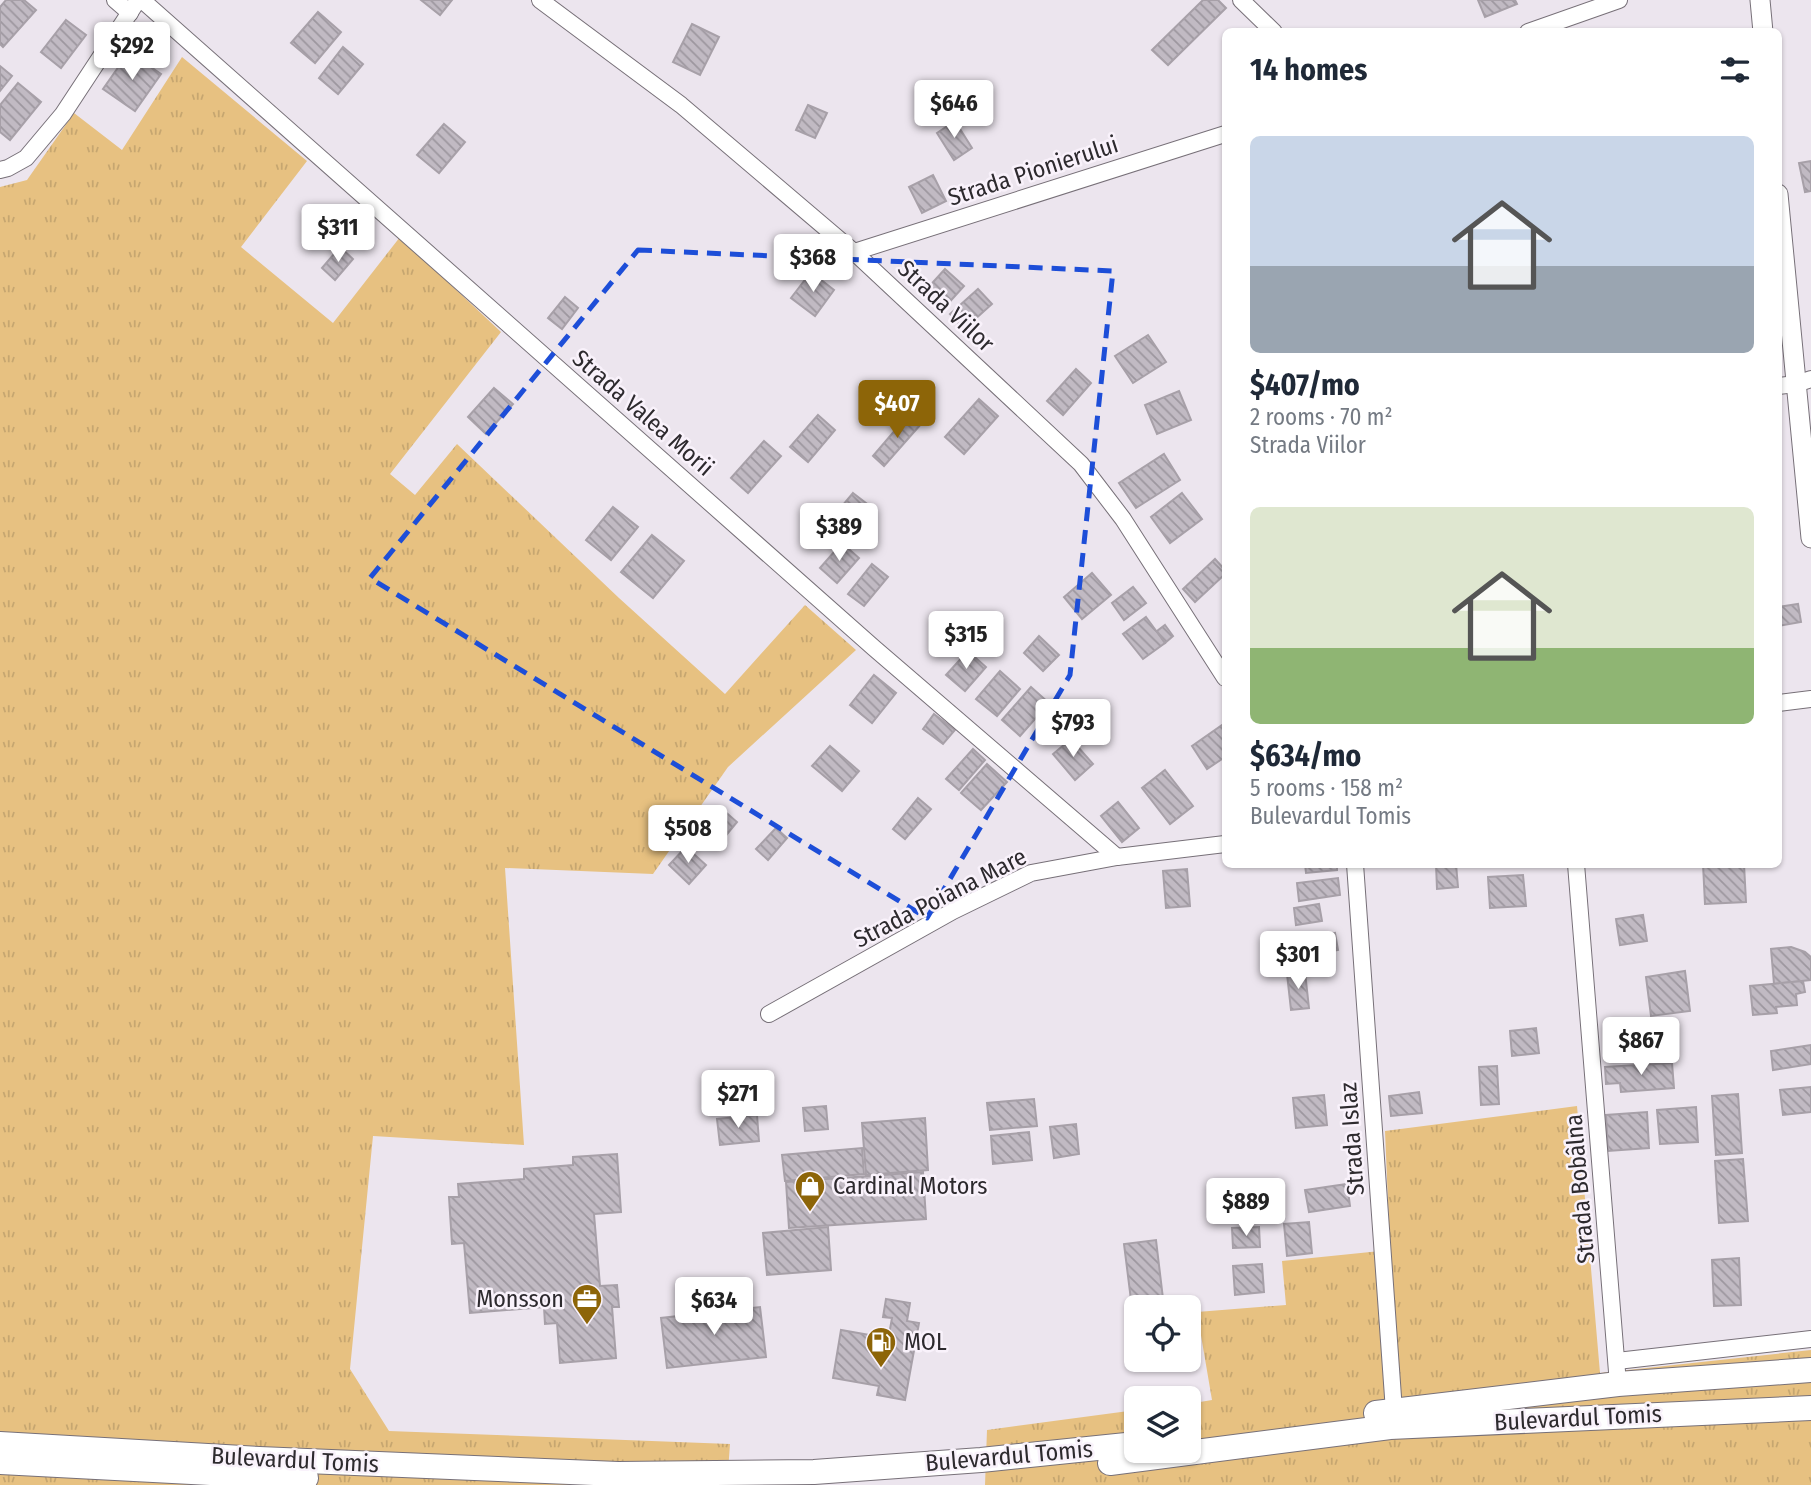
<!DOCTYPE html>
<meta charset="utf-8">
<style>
body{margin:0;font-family:"Fira Sans Condensed",sans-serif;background:#f2f2f3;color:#1f2937;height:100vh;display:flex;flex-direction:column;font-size:26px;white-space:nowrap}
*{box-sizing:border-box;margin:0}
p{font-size:23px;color:#747a83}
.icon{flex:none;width:38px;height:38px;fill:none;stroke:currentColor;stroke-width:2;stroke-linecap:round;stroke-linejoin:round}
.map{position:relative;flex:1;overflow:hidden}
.side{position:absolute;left:1222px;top:28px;width:560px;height:840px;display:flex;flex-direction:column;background:#fff;border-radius:10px;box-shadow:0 2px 5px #0004}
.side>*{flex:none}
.tools{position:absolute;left:1124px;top:1295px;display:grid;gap:14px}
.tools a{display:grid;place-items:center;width:77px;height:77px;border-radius:10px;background:#fff;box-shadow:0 2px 5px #0004;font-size:35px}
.price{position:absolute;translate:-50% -60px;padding:0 16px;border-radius:7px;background:#fff;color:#222;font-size:23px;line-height:46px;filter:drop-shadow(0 2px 4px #0008)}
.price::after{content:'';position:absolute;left:50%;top:42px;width:21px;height:16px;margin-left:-10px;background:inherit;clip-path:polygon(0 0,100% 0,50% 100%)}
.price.active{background:#8d6508;color:#fff}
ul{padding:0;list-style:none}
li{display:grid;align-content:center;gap:14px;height:371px;padding:0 28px}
li span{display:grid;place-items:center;height:217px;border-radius:10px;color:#555}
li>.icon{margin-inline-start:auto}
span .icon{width:126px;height:126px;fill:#fffc;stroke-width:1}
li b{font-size:30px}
h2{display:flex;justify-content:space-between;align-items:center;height:84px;padding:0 28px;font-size:30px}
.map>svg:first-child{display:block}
</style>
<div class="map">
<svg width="1811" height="1485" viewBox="0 0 1811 1485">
<defs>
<pattern id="grass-tufts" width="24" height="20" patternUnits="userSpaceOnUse" patternTransform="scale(1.75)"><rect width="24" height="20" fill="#e7c181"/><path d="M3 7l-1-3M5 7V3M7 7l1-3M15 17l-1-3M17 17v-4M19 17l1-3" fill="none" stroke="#c6a670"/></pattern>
<pattern id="building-back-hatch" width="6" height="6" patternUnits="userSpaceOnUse" patternTransform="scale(1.75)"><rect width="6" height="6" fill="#c1bac3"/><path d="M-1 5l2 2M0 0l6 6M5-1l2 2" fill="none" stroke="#9d979f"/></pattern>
</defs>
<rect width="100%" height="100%" fill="#ece5ee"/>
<g fill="url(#grass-tufts)">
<polygon points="182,57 307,161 241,247 333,323 400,237 501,332 390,474 415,495 457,444 619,598 725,694 805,605 856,650 728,767 653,874 505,868 524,1145 373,1136 350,1369 389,1431 730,1444 727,1485 0,1485 0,187 27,180 74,113 122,150"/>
<polygon points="1577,1106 1600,1373 1811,1350 1811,1485 985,1485 987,1430 1136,1410 1136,1451 1188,1451 1188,1404 1212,1400 1197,1312 1286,1305 1282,1261 1390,1250 1385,1131"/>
</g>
<g fill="url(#building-back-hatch)" stroke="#a7a0a8" stroke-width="2">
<polygon points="6,0 24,0 36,10 3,47 0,44 0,7"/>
<polygon points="421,0 452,0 440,15"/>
<polygon points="1203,0 1218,0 1226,8 1168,65 1152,50"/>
<polygon points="1478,0 1515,0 1517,4 1485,17"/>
<polygon points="318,12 341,32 315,63 291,43"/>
<polygon points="66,20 86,35 61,68 41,52"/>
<polygon points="692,24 719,37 700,75 673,62"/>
<polygon points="343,47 363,64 338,94 319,78"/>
<polygon points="129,52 161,74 135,111 103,89"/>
<polygon points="0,66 12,76 0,91"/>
<polygon points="18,83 41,102 10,140 0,132 0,105"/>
<polygon points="808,105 827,113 815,138 796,130"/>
<polygon points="955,121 972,148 954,160 937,133"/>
<polygon points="444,124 465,142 439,173 417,155"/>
<polygon points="1811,161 1811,191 1805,192 1799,163"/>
<polygon points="933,175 946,201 922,213 909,187"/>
<polygon points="340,247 353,259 335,280 322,268"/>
<polygon points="945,269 964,286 944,308 925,291"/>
<polygon points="811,272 834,290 815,316 791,298"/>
<polygon points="978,289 992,304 964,329 950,314"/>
<polygon points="565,297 578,308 562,329 548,318"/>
<polygon points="1148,335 1166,362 1133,383 1115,356"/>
<polygon points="1076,369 1091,383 1063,415 1047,401"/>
<polygon points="494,388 513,404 486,434 468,417"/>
<polygon points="1179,391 1191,420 1157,434 1145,405"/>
<polygon points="979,399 998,416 964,454 945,437"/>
<polygon points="909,414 921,424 884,466 873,456"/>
<polygon points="818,415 835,430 808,462 790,447"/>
<polygon points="764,441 781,456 748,493 731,478"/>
<polygon points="1164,454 1180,480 1136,508 1119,483"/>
<polygon points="853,493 871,507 844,538 827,524"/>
<polygon points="1182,493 1202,519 1170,543 1151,517"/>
<polygon points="613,507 638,527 611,560 586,540"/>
<polygon points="652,535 684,561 653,598 621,572"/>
<polygon points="842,543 859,558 837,583 820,568"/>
<polygon points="1215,559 1225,570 1225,574 1195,602 1183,589"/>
<polygon points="872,564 888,577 864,606 848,594"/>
<polygon points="1092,573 1111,595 1082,619 1064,597"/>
<polygon points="1133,587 1146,603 1124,620 1112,603"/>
<polygon points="1798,604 1801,622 1778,626 1778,607"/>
<polygon points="1146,617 1165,643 1143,659 1123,634"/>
<polygon points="1165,625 1173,636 1165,643 1157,631"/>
<polygon points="1039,636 1059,655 1043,671 1024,653"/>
<polygon points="968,651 986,667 965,691 946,675"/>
<polygon points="1000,671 1020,689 997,716 976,699"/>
<polygon points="874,675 896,693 872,723 850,705"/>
<polygon points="1031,687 1049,703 1020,736 1002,720"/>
<polygon points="934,714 955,730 943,744 923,729"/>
<polygon points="1225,723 1225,757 1207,769 1192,746"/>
<polygon points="1071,739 1093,764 1075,780 1053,754"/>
<polygon points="830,746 859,771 842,791 812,766"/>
<polygon points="973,749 985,760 959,790 946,779"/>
<polygon points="987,764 1007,782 981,810 961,793"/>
<polygon points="1165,770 1193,806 1170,824 1142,788"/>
<polygon points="918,798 931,809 905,839 893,829"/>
<polygon points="1118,802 1139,828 1122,842 1101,816"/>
<polygon points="722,809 737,822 718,845 703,832"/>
<polygon points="776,828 787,838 768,860 756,849"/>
<polygon points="686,847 706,865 689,884 669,865"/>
<polygon points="1305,864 1337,864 1337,870 1306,873"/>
<polygon points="1436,864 1456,864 1458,887 1437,889"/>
<polygon points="1703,864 1744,864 1746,902 1705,904"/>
<polygon points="1187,869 1190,906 1166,908 1163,871"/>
<polygon points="1523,875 1526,906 1490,908 1488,877"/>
<polygon points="1338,878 1340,895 1299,901 1297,883"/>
<polygon points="1319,904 1322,921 1296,925 1294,908"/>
<polygon points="1643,915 1647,941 1620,945 1616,919"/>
<polygon points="1335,933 1338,950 1283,960 1280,943"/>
<polygon points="1791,947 1805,952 1811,957 1811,980 1774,984 1771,949"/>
<polygon points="1685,971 1690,1011 1651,1016 1646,977"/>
<polygon points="1305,972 1309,1008 1291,1010 1287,974"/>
<polygon points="1803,981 1805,992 1796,994 1797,1005 1776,1007 1777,1013 1753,1015 1750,986"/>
<polygon points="1536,1028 1539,1053 1512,1056 1510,1031"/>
<polygon points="1646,1032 1648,1057 1609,1060 1607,1034"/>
<polygon points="1811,1045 1811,1064 1773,1070 1771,1051"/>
<polygon points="1672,1063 1674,1088 1621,1092 1620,1083 1606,1084 1605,1067"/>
<polygon points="1497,1066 1499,1104 1481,1105 1479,1067"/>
<polygon points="1811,1087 1811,1112 1783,1115 1780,1090"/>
<polygon points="1419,1092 1422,1113 1391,1116 1389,1096"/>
<polygon points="1738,1094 1742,1153 1716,1155 1712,1096"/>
<polygon points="1324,1095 1327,1125 1296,1128 1293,1098"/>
<polygon points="1034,1099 1037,1126 990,1130 987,1103"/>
<polygon points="826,1106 828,1129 805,1131 803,1108"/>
<polygon points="1696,1107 1698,1142 1660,1144 1657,1110"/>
<polygon points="1647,1112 1649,1148 1608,1151 1606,1115"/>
<polygon points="757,1115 759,1141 720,1145 717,1119"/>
<polygon points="925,1118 928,1170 866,1175 862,1123"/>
<polygon points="1076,1124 1079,1154 1054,1158 1050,1127"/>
<polygon points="1029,1132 1032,1160 993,1164 991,1136"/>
<polygon points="862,1148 864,1174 785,1181 782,1155"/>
<polygon points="617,1154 621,1212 594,1214 600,1286 617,1285 619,1307 612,1307 616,1358 560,1363 557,1323 545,1324 544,1307 470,1313 464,1243 452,1244 449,1197 459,1197 458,1184 524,1179 524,1169 573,1165 573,1157"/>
<polygon points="1743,1159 1748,1221 1719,1223 1715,1161"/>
<polygon points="923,1172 926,1219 789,1228 786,1182"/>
<polygon points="1347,1184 1350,1206 1309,1212 1305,1190"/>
<polygon points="1309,1222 1312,1253 1287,1256 1284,1224"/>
<polygon points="828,1227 831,1270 767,1275 763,1233"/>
<polygon points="1259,1227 1260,1247 1233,1248 1232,1228"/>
<polygon points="1156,1240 1164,1307 1136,1307 1136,1315 1133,1316 1124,1244"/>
<polygon points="1739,1258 1741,1305 1714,1306 1712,1260"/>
<polygon points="1262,1264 1264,1292 1235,1295 1233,1266"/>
<polygon points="886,1299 910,1303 907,1321 919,1323 905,1400 877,1395 879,1386 833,1378 841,1330 870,1335 869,1343 887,1346 892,1318 883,1317"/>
<polygon points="760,1307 766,1357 667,1368 661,1318"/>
</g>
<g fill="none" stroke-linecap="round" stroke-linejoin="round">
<g stroke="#777078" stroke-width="18">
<g id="minor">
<polyline points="115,0 130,13"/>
<polyline points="142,0 874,648 1117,857"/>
<polyline points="540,0 681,105 854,252 1081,464 1123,519 1225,678"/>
<polyline points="1241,0 1274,32"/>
<polyline points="1528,32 1619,0"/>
<polyline points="0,170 8,168 26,158 63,114 138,0"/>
<polyline points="854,252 1225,134"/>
<polyline points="1778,386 1796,384 1811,379"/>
<polyline points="1778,703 1811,699"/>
<polyline points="1355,864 1394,1411"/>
<polyline points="1576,864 1618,1384"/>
<polyline points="769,1014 953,911 1031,873 1117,857 1225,844"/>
<polyline points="1617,1361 1811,1339"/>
</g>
</g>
<g stroke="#777078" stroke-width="21">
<g id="tertiary">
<polyline points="1760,0 1763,32"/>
<polyline points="1778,194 1811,538"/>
</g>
</g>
<g stroke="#777078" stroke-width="26">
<g id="primary">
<polyline points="1376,1413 1618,1384 1811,1370"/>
<polyline points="0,1444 259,1459 618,1474 814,1472 981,1460 1136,1444"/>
<polyline points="0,1462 306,1478"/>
<polyline points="1110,1463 1390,1427 1811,1408"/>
</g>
</g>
<use href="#minor" stroke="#fff" stroke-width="16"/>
<use href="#tertiary" stroke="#fff" stroke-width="19"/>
<use href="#primary" stroke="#fff" stroke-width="24"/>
</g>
<path fill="none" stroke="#1d4ed8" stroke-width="5" stroke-dasharray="14 9" stroke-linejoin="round" d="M638 250 1113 271 1070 675 927 918 370 578Z"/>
<defs>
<g id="shop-pin" transform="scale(1.575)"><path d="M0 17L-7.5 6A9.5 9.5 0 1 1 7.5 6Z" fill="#8d6508" stroke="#f9f2fb"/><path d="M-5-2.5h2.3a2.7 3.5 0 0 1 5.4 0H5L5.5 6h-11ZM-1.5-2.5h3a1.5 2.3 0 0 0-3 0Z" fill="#fff"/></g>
<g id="office-pin" transform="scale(1.575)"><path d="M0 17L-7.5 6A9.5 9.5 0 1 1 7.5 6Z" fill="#8d6508" stroke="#f9f2fb"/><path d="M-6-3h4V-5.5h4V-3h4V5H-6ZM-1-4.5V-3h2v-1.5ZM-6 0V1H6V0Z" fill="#fff"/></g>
<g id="fuel-pin" transform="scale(1.575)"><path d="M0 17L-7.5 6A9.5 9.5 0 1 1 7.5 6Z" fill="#8d6508" stroke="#f9f2fb"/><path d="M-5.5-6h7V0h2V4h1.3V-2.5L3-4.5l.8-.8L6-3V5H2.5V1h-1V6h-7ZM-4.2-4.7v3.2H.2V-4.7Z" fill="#fff"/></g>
</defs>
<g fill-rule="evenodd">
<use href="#shop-pin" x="810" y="1186"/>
<use href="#office-pin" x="587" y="1299"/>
<use href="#fuel-pin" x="881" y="1342"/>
</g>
<g text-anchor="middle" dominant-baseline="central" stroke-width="5" stroke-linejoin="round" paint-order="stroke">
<g font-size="24" fill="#2d2a2e" stroke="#f9f2fb">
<text transform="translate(1033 171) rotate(-18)">Strada Pionierului</text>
<text transform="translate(946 306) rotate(43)">Strada Viilor</text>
<text transform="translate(643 413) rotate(41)">Strada Valea Morii</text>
<text transform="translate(940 898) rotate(-27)">Strada Poiana Mare</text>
<text transform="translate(1352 1139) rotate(-94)">Strada Islaz</text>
<text transform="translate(1580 1189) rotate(-95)">Strada Bobâlna</text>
<text transform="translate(1578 1418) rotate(-3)">Bulevardul Tomis</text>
<text transform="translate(1009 1456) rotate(-5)">Bulevardul Tomis</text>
<text transform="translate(295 1460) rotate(3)">Bulevardul Tomis</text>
</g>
<g font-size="24" fill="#2d2a2e" stroke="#f9f2fb" text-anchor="start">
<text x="833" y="1186">Cardinal Motors</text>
<text x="564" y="1299" text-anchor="end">Monsson</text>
<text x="904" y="1342">MOL</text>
</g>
</g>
</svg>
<div class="tools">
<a><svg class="icon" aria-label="locate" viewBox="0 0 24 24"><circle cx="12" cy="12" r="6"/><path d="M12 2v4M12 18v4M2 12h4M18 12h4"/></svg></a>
<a><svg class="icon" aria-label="layers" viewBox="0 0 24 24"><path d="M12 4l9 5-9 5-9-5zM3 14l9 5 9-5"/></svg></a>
</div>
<b class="price" style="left:132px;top:82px">$292</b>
<b class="price" style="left:954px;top:140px">$646</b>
<b class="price" style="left:338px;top:264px">$311</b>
<b class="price" style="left:813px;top:294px">$368</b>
<b class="price active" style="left:897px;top:440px">$407</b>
<b class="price" style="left:839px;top:563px">$389</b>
<b class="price" style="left:966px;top:671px">$315</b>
<b class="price" style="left:1073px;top:759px">$793</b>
<b class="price" style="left:688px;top:865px">$508</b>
<b class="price" style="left:1298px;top:991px">$301</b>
<b class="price" style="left:1641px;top:1077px">$867</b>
<b class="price" style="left:738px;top:1130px">$271</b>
<b class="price" style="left:1246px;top:1238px">$889</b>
<b class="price" style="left:714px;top:1337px">$634</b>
<section class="side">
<h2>14 homes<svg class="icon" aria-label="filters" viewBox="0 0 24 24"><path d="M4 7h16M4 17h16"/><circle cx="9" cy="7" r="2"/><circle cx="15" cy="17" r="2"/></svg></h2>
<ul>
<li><span style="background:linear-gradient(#c9d6e8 60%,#9aa5b1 0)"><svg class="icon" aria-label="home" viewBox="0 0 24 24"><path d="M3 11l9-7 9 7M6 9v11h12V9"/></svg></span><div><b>$407/mo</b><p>2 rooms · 70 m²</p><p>Strada Viilor</p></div></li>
<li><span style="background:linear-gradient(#dfe7d0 65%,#8fb573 0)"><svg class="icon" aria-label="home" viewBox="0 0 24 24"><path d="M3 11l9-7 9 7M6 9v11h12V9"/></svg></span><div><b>$634/mo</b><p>5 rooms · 158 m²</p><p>Bulevardul Tomis</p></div></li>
</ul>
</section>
</div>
